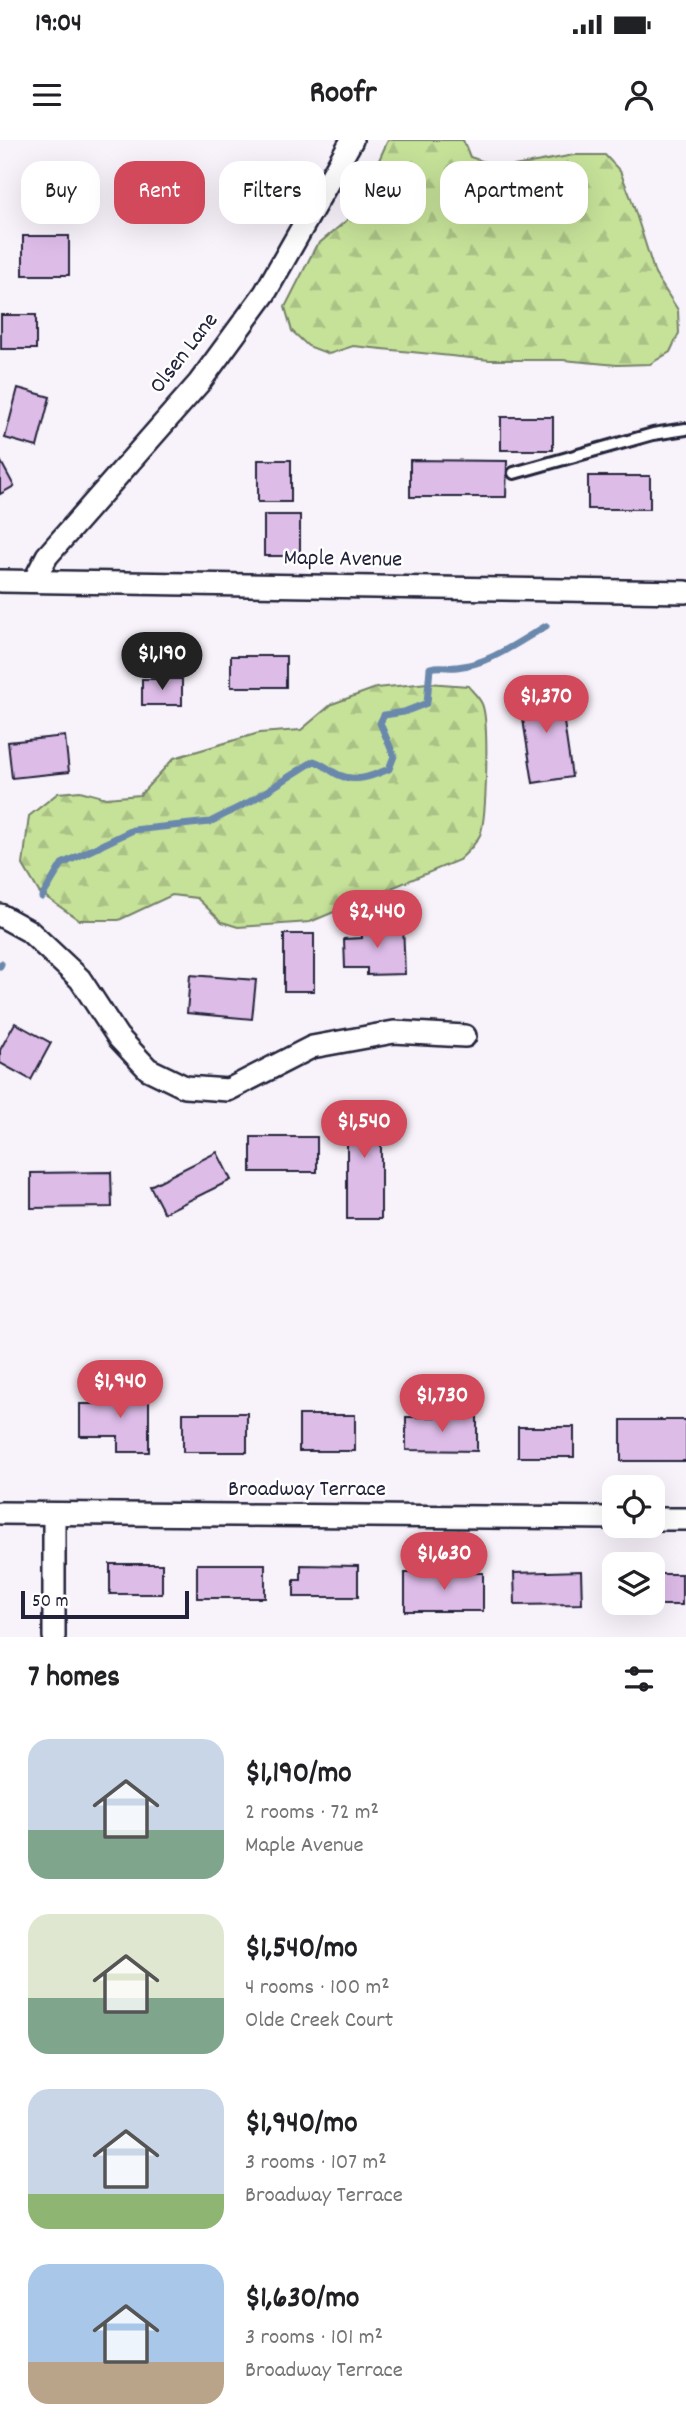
<!DOCTYPE html>
<meta charset="utf-8">
<style>
body{margin:0;font-family:Dekko,sans-serif;background:#f2f2f2;color:#202124;height:100vh;display:flex;flex-direction:column;font-size:26px;white-space:nowrap}
*{box-sizing:border-box;margin:0}
p{font-size:23px;color:#757577}
.icon{flex:none;width:38px;height:38px;fill:none;stroke:currentColor;stroke-width:2;stroke-linecap:round;stroke-linejoin:round}
.map{position:relative;height:1497px;overflow:hidden}
.panel{display:flex;flex-direction:column;background:#fff;flex:1}
.panel>*{flex:none}
.banner{position:absolute;left:21px;top:21px;width:644px;height:63px;display:flex;gap:14px}
.fabs{position:absolute;left:602px;top:1335px;display:grid;gap:14px}
.fabs a{display:grid;place-items:center;width:63px;height:63px;border-radius:14px;background:#fff;box-shadow:0 7px 28px #0002;font-size:35px}
.scale{position:absolute;left:21px;bottom:18px;width:168px;box-sizing:border-box;padding-left:7px;border:4px solid #22223b;border-top:0;font-size:19px;line-height:24px;white-space:nowrap;color:#22223b;-webkit-text-stroke:5px #fff;paint-order:stroke}
.price{position:absolute;translate:-50% -60px;padding:0 16px;border-radius:24px;background:#d1495b;color:#fff;font-size:23px;line-height:46px;filter:drop-shadow(0 2px 4px #0008)}
.price::after{content:'';position:absolute;left:50%;top:42px;width:21px;height:16px;margin-left:-10px;background:inherit;clip-path:polygon(0 0,100% 0,50% 100%)}
.price.active{background:#222;color:#fff}
ul{padding:0;list-style:none}
li{display:flex;align-items:center;gap:21px;height:175px;padding:0 28px}
li span{display:grid;place-items:center;flex:none;width:196px;height:140px;border-radius:21px;color:#555}
li>.icon{margin-inline-start:auto}
span .icon{width:84px;height:84px;fill:#fffc;stroke-width:1}
li b{font-size:30px}
h2{display:flex;justify-content:space-between;align-items:center;height:84px;padding:0 28px;font-size:30px}
.tag{padding:0 24px;border-radius:21px;background:#fff;box-shadow:0 7px 28px #0002;font-size:24px;line-height:63px}
.tag.active{background:#d1495b;color:#fff}
.status{display:flex;justify-content:space-between;align-items:center;height:49px;padding:0 35px;background:#fff;direction:ltr}
.status svg{height:19px;fill:currentColor}
header{display:flex;justify-content:space-between;align-items:center;height:91px;padding:0 28px;background:#fff;font-size:32px;font-weight:700}
.map>svg:first-child{display:block}
</style>
<div class="status"><b>19:04</b><svg viewBox="0 0 49 12"><path d="M0 12V9h3v3zM5 12V6h3v6zM10 12V3h3v9zM15 12V0h3v12zM26 1h20v11H26zM47 4h2v5h-2z"/></svg></div>
<header><svg class="icon" aria-label="menu" viewBox="0 0 24 24"><path d="M4 6h16M4 12h16M4 18h16"/></svg>Roofr<svg class="icon" aria-label="person" viewBox="0 0 24 24"><circle cx="12" cy="8" r="4"/><path d="M4 21q1-7 8-7t8 7"/></svg></header>
<div class="map">
<svg width="686" height="1497" viewBox="0 0 686 1497">
<defs>
<pattern id="forest-firs" width="22" height="20" patternUnits="userSpaceOnUse" patternTransform="scale(1.75)"><rect width="22" height="20" fill="#c6e299"/><path d="M5 1l3.5 6h-7zM16 11l3.5 6h-7z" fill="#aac285"/></pattern>
</defs>
<rect width="100%" height="100%" fill="#f8f2fa"/>
<filter id="ink" filterUnits="userSpaceOnUse"><feTurbulence type="fractalNoise" baseFrequency=".0143" numOctaves="2"/><feDisplacementMap in="SourceGraphic" scale="14" xChannelSelector="R" yChannelSelector="G"/><feConvolveMatrix kernelMatrix="1 2 1 2 8 2 1 2 1" color-interpolation-filters="sRGB"/></filter>
<g filter="url(#ink)">
<g fill="url(#forest-firs)" stroke="#74826a" stroke-width="2">
<polygon points="388,0 463,0 470,17 503,28 574,15 605,15 620,31 631,58 655,134 678,170 679,193 670,212 650,224 617,225 563,220 490,220 353,206 329,214 308,206 292,191 285,167 316,106 347,80 362,58"/>
<path d="M428 543 468 546C472 551 479 557 482 564 489 579 487 678 480 695 475 705 468 712 459 720L310 782 238 787 222 782 197 758 172 755 119 780H79L39 752 23 725 29 676 58 653 80 651 106 658 140 655 174 618 259 593 301 590 332 564 376 548Z"/>
</g>
<g fill="none" stroke-linecap="round" stroke-linejoin="round">
<g stroke="#6b88ac" stroke-width="7">
<path d="M42 757 62 724 133 690 210 682 251 661 314 621C324 624 330 631 339 635 357 643 372 636 389 629L394 616 380 583 384 575 404 572 427 563 430 528C440 525 448 528 457 527 490 524 518 502 546 486"/>
<polyline points="0,826 1,824"/>
</g>
</g>
<g fill="#ddbce8" stroke="#22223b" stroke-width="2">
<rect x="23" y="96" width="46" height="39"/>
<rect x="1" y="175" width="35" height="34"/>
<polygon points="18,248 50,257 37,307 5,298"/>
<rect x="501" y="277" width="52" height="33"/>
<polygon points="0,320 14,346 0,354"/>
<rect x="258" y="320" width="33" height="42"/>
<polygon points="410,320 507,321 506,357 410,357"/>
<rect x="588" y="336" width="62" height="33"/>
<rect x="264" y="375" width="36" height="41"/>
<rect x="231" y="516" width="55" height="31"/>
<rect x="142" y="539" width="40" height="26"/>
<polygon points="559,548 572,637 533,643 519,554"/>
<polygon points="65,596 69,632 12,638 8,602"/>
<polygon points="403,784 405,834 367,835 367,828 345,828 344,799 362,798 361,785"/>
<rect x="284" y="794" width="30" height="57"/>
<polygon points="190,835 256,840 252,879 187,873"/>
<polygon points="15,883 51,903 31,940 0,923 0,910"/>
<rect x="347" y="961" width="34" height="118"/>
<rect x="251" y="997" width="66" height="35"/>
<polygon points="217,1012 231,1040 164,1073 150,1046"/>
<polygon points="111,1032 112,1067 31,1068 31,1033"/>
<polygon points="110,1251 149,1251 149,1312 118,1312 118,1296 80,1296 80,1264 110,1264"/>
<rect x="183" y="1273" width="64" height="39"/>
<rect x="299" y="1275" width="56" height="36"/>
<polygon points="406,1277 477,1277 477,1311 406,1310"/>
<rect x="621" y="1280" width="65" height="41"/>
<rect x="518" y="1287" width="56" height="30"/>
<rect x="110" y="1424" width="52" height="30"/>
<rect x="197" y="1424" width="68" height="34"/>
<polygon points="301,1425 358,1426 358,1457 294,1457 294,1440 301,1440"/>
<polygon points="581,1431 582,1464 515,1465 514,1433"/>
<rect x="405" y="1433" width="78" height="38"/>
<polygon points="609,1434 614,1434 614,1463 653,1463 653,1434 682,1434 682,1465 609,1465"/>
</g>
<g fill="none" stroke-linecap="round" stroke-linejoin="round">
<g stroke="#22223b" stroke-width="16">
<polyline id="service" points="514,333 653,294 686,289"/>
</g>
<g stroke="#22223b" stroke-width="26">
<g id="minor">
<polyline points="0,441 686,452"/>
<polyline points="34,441 47,416 199,243 265,153 352,0"/>
<polyline points="0,775 29,791 80,839 118,897 148,929 185,947 228,950 312,907 394,892 465,896"/>
<polyline points="0,1373 614,1378"/>
<polyline points="653,1379 686,1379"/>
<polyline points="54,1497 54,1374"/>
</g>
</g>
<use href="#service" stroke="#fff" stroke-width="10"/>
<use href="#minor" stroke="#fff" stroke-width="21"/>
</g>
</g>
<g text-anchor="middle" dominant-baseline="central" stroke-width="5" stroke-linejoin="round" paint-order="stroke">
<g font-size="23" fill="#22223b" stroke="#fff">
<text transform="translate(185 214) rotate(-52)">Olsen Lane</text>
<text transform="translate(343 420) rotate(1)">Maple Avenue</text>
<text x="307" y="1350">Broadway Terrace</text>
</g>
</g>
</svg>
<div class="fabs">
<a><svg class="icon" aria-label="locate" viewBox="0 0 24 24"><circle cx="12" cy="12" r="6"/><path d="M12 2v4M12 18v4M2 12h4M18 12h4"/></svg></a>
<a><svg class="icon" aria-label="layers" viewBox="0 0 24 24"><path d="M12 4l9 5-9 5-9-5zM3 14l9 5 9-5"/></svg></a>
</div>
<div class="scale">50 m</div>
<b class="price active" style="left:162px;top:552px">$1,190</b>
<b class="price" style="left:546px;top:595px">$1,370</b>
<b class="price" style="left:377px;top:810px">$2,440</b>
<b class="price" style="left:364px;top:1020px">$1,540</b>
<b class="price" style="left:120px;top:1280px">$1,940</b>
<b class="price" style="left:442px;top:1294px">$1,730</b>
<b class="price" style="left:444px;top:1452px">$1,630</b>
<div class="banner">
<a class="tag">Buy</a>
<a class="tag active">Rent</a>
<a class="tag">Filters</a>
<a class="tag">New</a>
<a class="tag">Apartment</a>
</div>
</div>
<section class="panel">
<h2>7 homes<svg class="icon" aria-label="filters" viewBox="0 0 24 24"><path d="M4 7h16M4 17h16"/><circle cx="9" cy="7" r="2"/><circle cx="15" cy="17" r="2"/></svg></h2>
<ul>
<li><span style="background:linear-gradient(#c9d6e8 65%,#7fa58c 0)"><svg class="icon" aria-label="home" viewBox="0 0 24 24"><path d="M3 11l9-7 9 7M6 9v11h12V9"/></svg></span><div><b>$1,190/mo</b><p>2 rooms · 72 m²</p><p>Maple Avenue</p></div></li>
<li><span style="background:linear-gradient(#dfe7d0 60%,#7fa58c 0)"><svg class="icon" aria-label="home" viewBox="0 0 24 24"><path d="M3 11l9-7 9 7M6 9v11h12V9"/></svg></span><div><b>$1,540/mo</b><p>4 rooms · 100 m²</p><p>Olde Creek Court</p></div></li>
<li><span style="background:linear-gradient(#c9d6e8 75%,#8fb573 0)"><svg class="icon" aria-label="home" viewBox="0 0 24 24"><path d="M3 11l9-7 9 7M6 9v11h12V9"/></svg></span><div><b>$1,940/mo</b><p>3 rooms · 107 m²</p><p>Broadway Terrace</p></div></li>
<li><span style="background:linear-gradient(#a9c7e8 70%,#b9a48a 0)"><svg class="icon" aria-label="home" viewBox="0 0 24 24"><path d="M3 11l9-7 9 7M6 9v11h12V9"/></svg></span><div><b>$1,630/mo</b><p>3 rooms · 101 m²</p><p>Broadway Terrace</p></div></li>
</ul>
</section>
